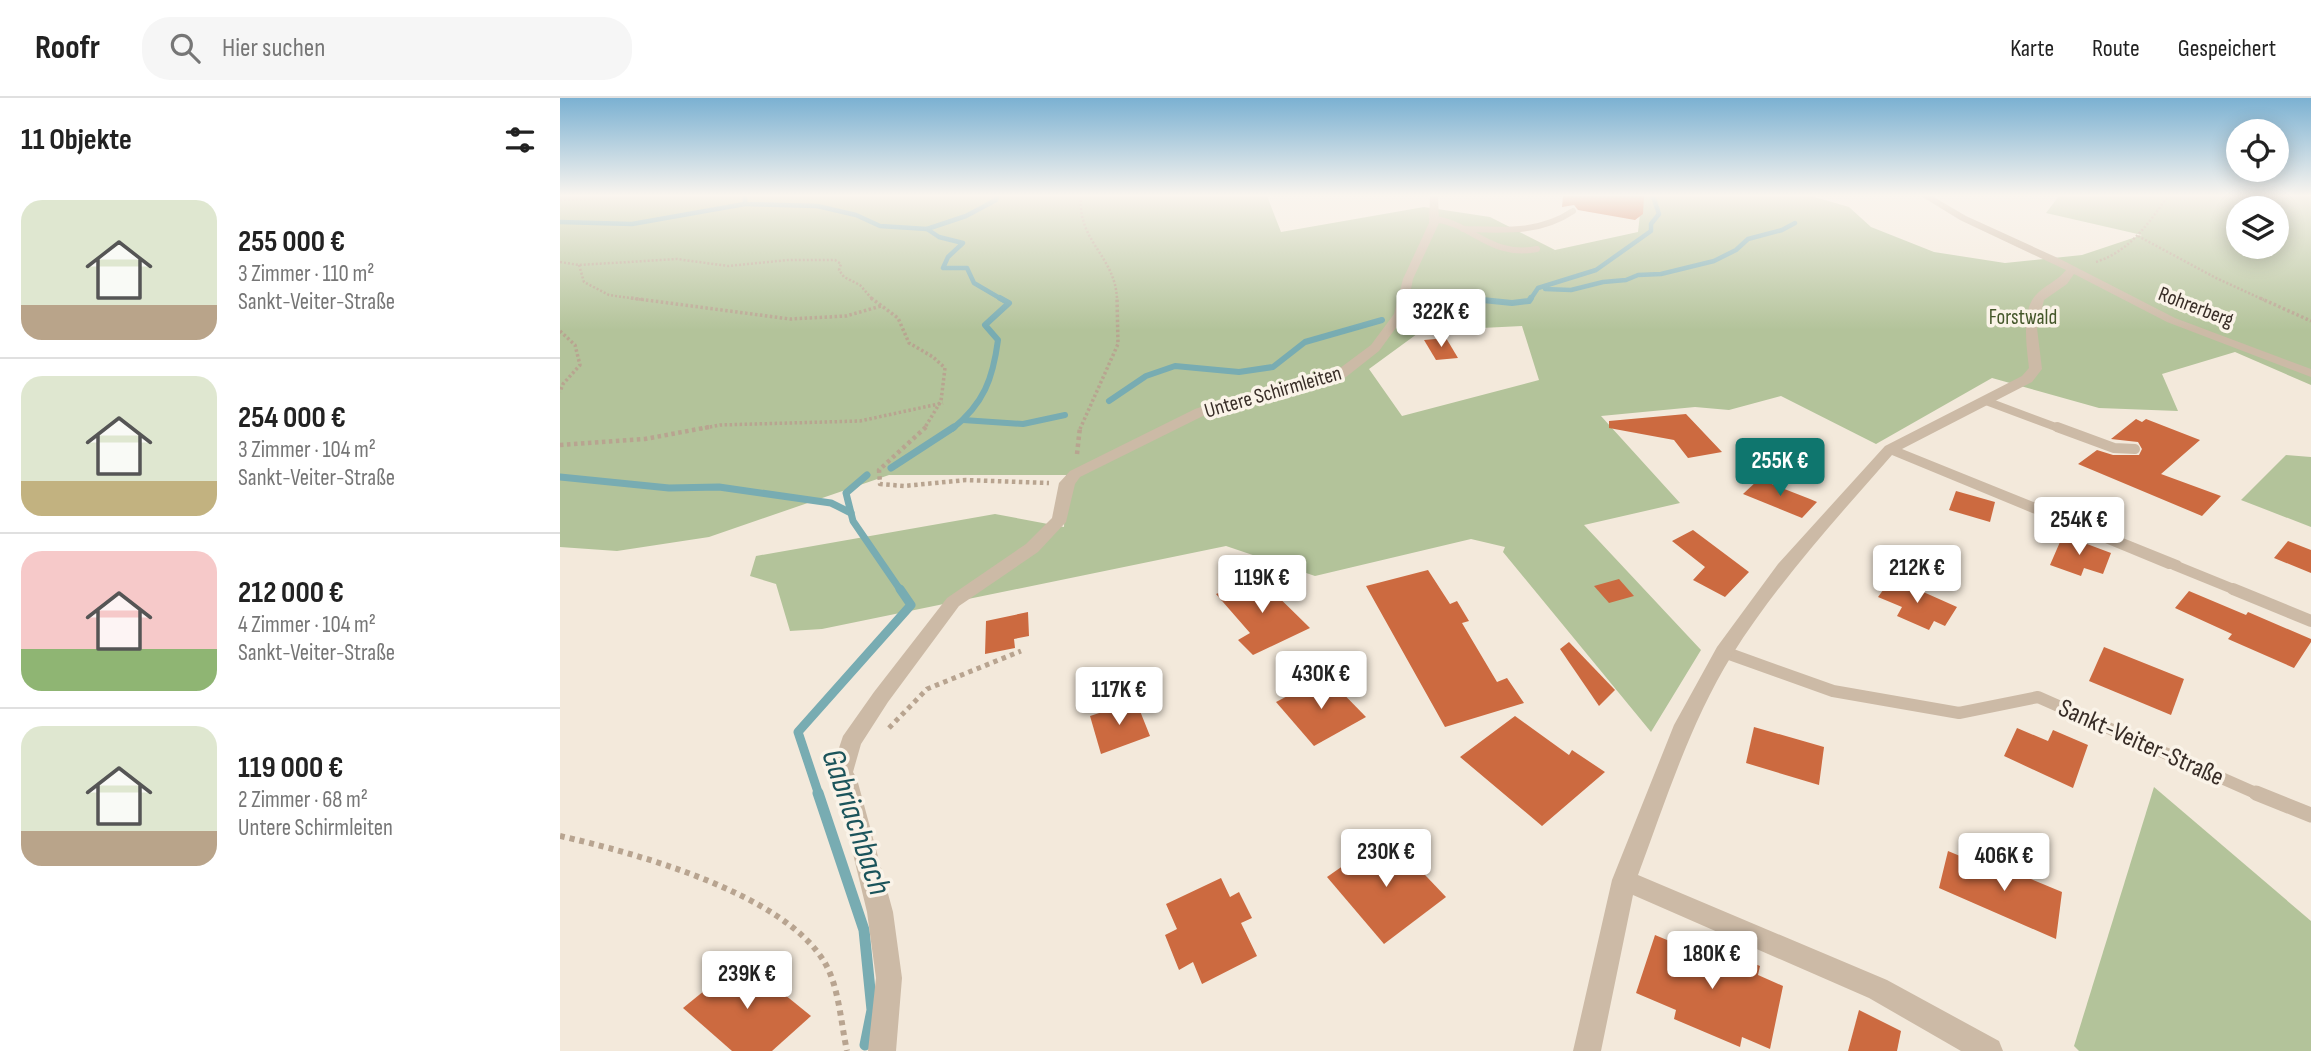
<!DOCTYPE html>
<html lang="de">
<meta charset="utf-8">
<style>
body{margin:0;font-family:"Sofia Sans Condensed",sans-serif;background:#f6f6f6;color:#222;height:100vh;display:flex;flex-direction:column;font-size:26px;white-space:nowrap}
*{box-sizing:border-box;margin:0}
p{font-size:23px;color:#767676}
.icon{flex:none;width:38px;height:38px;fill:none;stroke:currentColor;stroke-width:2;stroke-linecap:round;stroke-linejoin:round}
.map{position:relative;flex:1;overflow:hidden}
.side{display:flex;flex-direction:column;background:#fff;width:560px}
.side>*{flex:none}
.tools{position:absolute;left:1666px;top:21px;display:grid;gap:14px}
.tools a{display:grid;place-items:center;width:63px;height:63px;border-radius:50%;background:#fff;box-shadow:0 4px 18px #0003;font-size:35px}
.price{position:absolute;translate:-50% -60px;padding:0 16px;border-radius:7px;background:#fff;color:#222;font-size:23px;line-height:46px;filter:drop-shadow(0 2px 4px #0008)}
.price::after{content:'';position:absolute;left:50%;top:42px;width:21px;height:16px;margin-left:-10px;background:inherit;clip-path:polygon(0 0,100% 0,50% 100%)}
.price.on{background:#0f766e;color:#fff}
ul{padding:0;list-style:none}
li{display:flex;align-items:center;gap:21px;height:175px;padding:0 21px}
li+li{border-top:2px solid #e0e0e0}
li span{display:grid;place-items:center;flex:none;width:196px;height:140px;border-radius:21px;color:#555}
li>.icon{margin-inline-start:auto}
span .icon{width:84px;height:84px;fill:#fffc;stroke-width:1}
li b{font-size:30px}
h2{display:flex;justify-content:space-between;align-items:center;height:84px;padding:0 21px;font-size:30px}
header{display:flex;align-items:center;gap:42px;box-sizing:border-box;height:98px;padding:0 35px;background:#fff;border-bottom:2px solid #e0e0e0}
header strong{font-size:33px}
nav{display:flex;gap:38px;margin-inline-start:auto;font-size:24px}
.search{width:490px;height:63px;background:#f6f6f6;display:flex;align-items:center;gap:18px;box-sizing:border-box;padding:0 24px;border-radius:28px;color:#767676;font-size:26px}
main{display:flex;flex:1;min-height:0}
.map>svg:first-child{display:block}
</style>
<header>
<strong>Roofr</strong>
<div class="search"><svg class="icon" aria-label="search" viewBox="0 0 24 24"><circle cx="10" cy="10" r="6"/><path d="M15 15l6 6"/></svg>Hier suchen</div>
<nav><a>Karte</a><a>Route</a><a>Gespeichert</a></nav>
</header>
<main>
<section class="side">
<h2>11 Objekte<svg class="icon" aria-label="filters" viewBox="0 0 24 24"><path d="M4 7h16M4 17h16"/><circle cx="9" cy="7" r="2"/><circle cx="15" cy="17" r="2"/></svg></h2>
<ul>
<li><span style="background:linear-gradient(#dfe7d0 75%,#b9a48a 0)"><svg class="icon" aria-label="home" viewBox="0 0 24 24"><path d="M3 11l9-7 9 7M6 9v11h12V9"/></svg></span><div><b>255 000 €</b><p>3 Zimmer · 110 m²</p><p>Sankt-Veiter-Straße</p></div></li>
<li><span style="background:linear-gradient(#dfe7d0 75%,#c2b280 0)"><svg class="icon" aria-label="home" viewBox="0 0 24 24"><path d="M3 11l9-7 9 7M6 9v11h12V9"/></svg></span><div><b>254 000 €</b><p>3 Zimmer · 104 m²</p><p>Sankt-Veiter-Straße</p></div></li>
<li><span style="background:linear-gradient(#f6c9c9 70%,#8fb573 0)"><svg class="icon" aria-label="home" viewBox="0 0 24 24"><path d="M3 11l9-7 9 7M6 9v11h12V9"/></svg></span><div><b>212 000 €</b><p>4 Zimmer · 104 m²</p><p>Sankt-Veiter-Straße</p></div></li>
<li><span style="background:linear-gradient(#dfe7d0 75%,#b9a48a 0)"><svg class="icon" aria-label="home" viewBox="0 0 24 24"><path d="M3 11l9-7 9 7M6 9v11h12V9"/></svg></span><div><b>119 000 €</b><p>2 Zimmer · 68 m²</p><p>Untere Schirmleiten</p></div></li>
</ul>
</section>
<div class="map">
<svg width="1751" height="953" viewBox="0 0 1751 953">
<rect width="100%" height="100%" fill="#f3e9db"/>
<g fill="#b3c39a" fill-rule="evenodd">
<path d="M0 98H707L721 134 864 109 930 119 995 152 1078 134 1082 98H1251L1289 109 1311 129 1374 154 1445 165 1522 157 1582 137 1486 115 1499 98H1751V287L1675 254 1602 276 1618 313 1539 310 1432 280 1316 346 1221 298 1169 312 1135 309 1041 318 1120 405 1024 427 1141 552 1091 634 943 454 945 449 911 441 755 478 666 448 262 531 230 533 216 486 190 478 196 458 435 416 504 429 506 377H329L149 439 57 453 0 449ZM1678 110H1717V149H1678ZM962 228 979 282 842 318 809 271 861 233Z"/>
<polygon points="1726,357 1751,359 1751,429 1681,402"/>
<polygon points="1594,689 1751,823 1751,953 1519,953 1514,948"/>
</g>
<g fill="none" stroke-linecap="round" stroke-linejoin="round">
<g stroke="#78acb2" stroke-width="4.5">
<polyline points="185,98 185,106 257,108 296,117 320,128 367,131"/>
<polyline points="437,98 436,102 406,118 367,131 379,139 403,145 388,159 383,170 407,170 414,185 443,202"/>
<polyline points="0,124 72,126 185,106"/>
<polyline points="985,191 1011,192 1043,184 1066,182 1078,177 1101,176 1154,163 1176,152 1188,141 1222,132 1235,125"/>
<polyline points="897,202 919,202"/>
<polyline points="970,202 978,190 1036,172 1091,133 1091,126 1099,116 1093,98"/>
</g>
<g stroke="#78acb2" stroke-width="6">
<polyline points="864,210 903,200 952,205 969,203 971,200"/>
<polyline points="549,303 586,278 615,268 679,274 713,269 745,244 822,222"/>
<polyline points="403,322 463,326 505,317"/>
<path d="M392 331C424 306 433 280 438 242L425 227 449 205 440 200"/>
</g>
<g stroke="#78acb2" stroke-width="7">
<polyline points="331,370 394,329"/>
<polyline points="307,377 286,395 293,423 341,493"/>
<polyline points="0,379 109,390 159,389 271,405 291,415"/>
</g>
<polyline stroke="#78acb2" stroke-width="9" points="259,697 238,634 351,507 340,491"/>
<polyline stroke="#78acb2" stroke-width="11" points="258,695 304,832 312,912 305,947"/>
</g>
<g fill="#cc6a40">
<polygon points="1003,98 1084,98 1083,116 1075,122 1018,112 1014,107 1002,109"/>
<polygon points="886,240 898,260 876,262 864,242"/>
<polygon points="1126,316 1162,354 1128,360 1114,342 1049,330 1049,323"/>
<polygon points="1576,321 1582,324 1586,321 1640,342 1601,376 1661,398 1642,418 1518,366 1537,352 1553,357 1579,357 1582,351 1578,344 1551,341"/>
<polygon points="1199,381 1250,401 1257,404 1242,420 1183,396"/>
<polygon points="1396,393 1435,404 1430,424 1389,412"/>
<polygon points="1133,432 1189,474 1165,499 1133,482 1145,469 1112,443"/>
<polygon points="1503,437 1551,455 1543,476 1524,470 1521,478 1490,467"/>
<polygon points="1728,443 1751,452 1751,475 1714,460"/>
<polygon points="868,472 890,506 897,503 909,523 902,525 937,584 947,580 964,605 885,629 806,488"/>
<polygon points="698,479 750,530 693,557 678,542 690,535 656,496"/>
<polygon points="1332,480 1397,509 1385,528 1374,523 1369,532 1337,518 1342,509 1318,499"/>
<polygon points="1059,481 1074,498 1049,505 1034,488"/>
<polygon points="1629,493 1686,517 1688,514 1751,541 1751,544 1734,570 1668,541 1672,536 1615,510"/>
<polygon points="468,514 469,538 454,541 455,550 425,556 426,523"/>
<polygon points="1009,544 1055,592 1039,608 1000,551"/>
<polygon points="1544,549 1624,581 1611,617 1529,583"/>
<polygon points="766,578 806,619 754,648 716,604"/>
<polygon points="576,603 590,638 541,656 530,618"/>
<polygon points="955,618 1009,657 1012,652 1045,674 982,728 900,659"/>
<polygon points="1194,629 1264,649 1259,687 1186,665"/>
<polygon points="1457,630 1488,643 1493,632 1528,647 1513,690 1444,658"/>
<polygon points="827,737 886,799 824,846 767,779"/>
<polygon points="1388,753 1441,775 1442,769 1502,794 1496,841 1379,790"/>
<polygon points="661,780 670,799 679,794 692,820 681,825 697,858 642,886 633,864 619,872 605,837 617,831 606,806"/>
<polygon points="1095,837 1136,854 1139,843 1200,868 1198,877 1223,888 1210,951 1182,939 1180,949 1114,921 1116,912 1076,895"/>
<polygon points="182,862 251,918 212,953 172,953 123,910"/>
<polygon points="1299,912 1341,933 1337,953 1288,953"/>
</g>
<g fill="none" stroke-linecap="round" stroke-linejoin="round">
<g stroke="#b8a490" stroke-width="2.5" stroke-dasharray="2 2" stroke-linecap="butt">
<path d="M521 98C517 144 556 158 557 202"/>
<polyline points="1608,99 1624,101 1657,98"/>
<polyline points="0,102 95,98"/>
<polyline points="1578,138 1656,180 1704,202"/>
<polyline points="0,164 19,167 117,161 168,168 228,162 275,162 281,166 279,172 284,179 300,187 313,202"/>
<path d="M1536 164C1570 153 1588 126 1608 98"/>
<polyline points="19,167 24,184 49,197 84,202"/>
</g>
<g stroke="#b8a490" stroke-width="3.5" stroke-dasharray="2.5 2.5" stroke-linecap="butt">
<polyline points="71,200 230,221 286,218 321,208"/>
<polyline points="311,200 338,220 349,245 373,259 385,270 381,303 364,331"/>
<polyline points="1700,200 1751,223"/>
<polyline points="0,233 15,247 20,267 3,286 0,294"/>
<polyline points="140,331 160,327 300,323 383,305"/>
<polyline points="520,331 558,246 557,200"/>
</g>
<g stroke="#b8a490" stroke-width="4.5" stroke-dasharray="3.5 3.5" stroke-linecap="butt">
<polyline points="366,329 319,372 320,386 344,388 406,382 489,385"/>
<polyline points="0,347 85,341 149,329"/>
<polyline points="517,356 520,329"/>
</g>
<polyline stroke="#b8a490" stroke-width="5" stroke-dasharray="4.5 4.5" stroke-linecap="butt" points="329,630 367,591 461,553"/>
<path stroke="#b8a490" stroke-width="6" stroke-dasharray="5 5" stroke-linecap="butt" d="M0 738C75 755 224 795 265 865 279 889 281 926 287 953"/>
<g stroke="#ccbaa6" stroke-width="6">
<path d="M874 121C912 125 929 160 977 151"/>
<path d="M903 131C942 132 979 136 1013 113"/>
</g>
<polyline stroke="#ccbaa6" stroke-width="8" points="1426,303 1501,331"/>
<g stroke="#ccbaa6" stroke-width="10">
<polyline points="1497,329 1554,350 1575,351"/>
<polyline points="1614,467 1678,493"/>
</g>
<g stroke="#ccbaa6" stroke-width="12">
<polyline points="1673,491 1751,523"/>
<polyline points="1164,554 1273,593 1399,615 1478,599 1700,697"/>
</g>
<polyline stroke="#ccbaa6" stroke-width="15" points="1696,695 1751,717"/>
<g fill="#ccbaa6" fill-rule="evenodd">
<polygon points="870,98 878,98 879,125 853,181 846,216 819,253 786,279 681,305 645,317 520,379 515,386 506,424 478,454 399,508 328,604 301,646 293,674 297,681 333,814 342,880 336,953 308,953 316,880 307,814 276,685 270,677 283,638 314,594 387,500 466,446 492,420 499,385 510,373 635,311 671,299 776,273 811,247 834,216 843,181 869,125"/>
<path d="M1361 98H1372L1406 118 1500 161 1615 220 1751 271V279L1607 224 1514 176 1507 186 1484 202 1477 230 1482 271 1472 284 1342 351 1620 463 1623 467 1620 471H1608L1332 357C1276 421 1218 484 1172 557 1130 625 1106 702 1078 777L1327 882 1439 943 1443 953H1401L1309 900 1073 797 1041 953H1013L1052 782 1114 627 1157 549 1218 466 1325 348 1462 278 1469 270C1467 251 1461 214 1475 198 1484 187 1497 184 1506 172L1400 122Z"/>
</g>
</g>
<linearGradient id="sky" x2="0" y2="1"><stop stop-color="#7bb1d2"/><stop offset="0.42" stop-color="#faf5ef"/><stop offset="1" stop-color="#faf5ef" stop-opacity="0"/></linearGradient>
<rect width="1751" height="232" fill="url(#sky)"/>
<g text-anchor="middle" dominant-baseline="central" stroke-width="7" stroke-linejoin="round" paint-order="stroke">
<g font-size="21" fill="#382d27" stroke="#faf3e8">
<text transform="translate(1636 209) rotate(21)">Rohrerberg</text>
<text transform="translate(713 294) rotate(-16)">Untere Schirmleiten</text>
</g>
<g font-size="21" fill="#44572a" stroke="#faf3e8">
<text x="1463" y="219">Forstwald</text>
</g>
<g font-size="26" fill="#382d27" stroke="#faf3e8">
<text transform="translate(1581 645) rotate(24)">Sankt-Veiter-Straße</text>
</g>
<g font-size="33" font-style="italic" fill="#1b545b" stroke="#faf3e8">
<text transform="translate(296 724) rotate(71)">Gabriachbach</text>
</g>
</g>
</svg>
<div class="tools">
<a><svg class="icon" aria-label="locate" viewBox="0 0 24 24"><circle cx="12" cy="12" r="6"/><path d="M12 2v4M12 18v4M2 12h4M18 12h4"/></svg></a>
<a><svg class="icon" aria-label="layers" viewBox="0 0 24 24"><path d="M12 4l9 5-9 5-9-5zM3 14l9 5 9-5"/></svg></a>
</div>
<b class="price" style="left:881px;top:251px">322K €</b>
<b class="price on" style="left:1220px;top:400px">255K €</b>
<b class="price" style="left:1519px;top:459px">254K €</b>
<b class="price" style="left:1357px;top:507px">212K €</b>
<b class="price" style="left:702px;top:517px">119K €</b>
<b class="price" style="left:761px;top:613px">430K €</b>
<b class="price" style="left:559px;top:629px">117K €</b>
<b class="price" style="left:826px;top:791px">230K €</b>
<b class="price" style="left:1444px;top:795px">406K €</b>
<b class="price" style="left:1152px;top:893px">180K €</b>
<b class="price" style="left:187px;top:913px">239K €</b>
</div>
</main>
